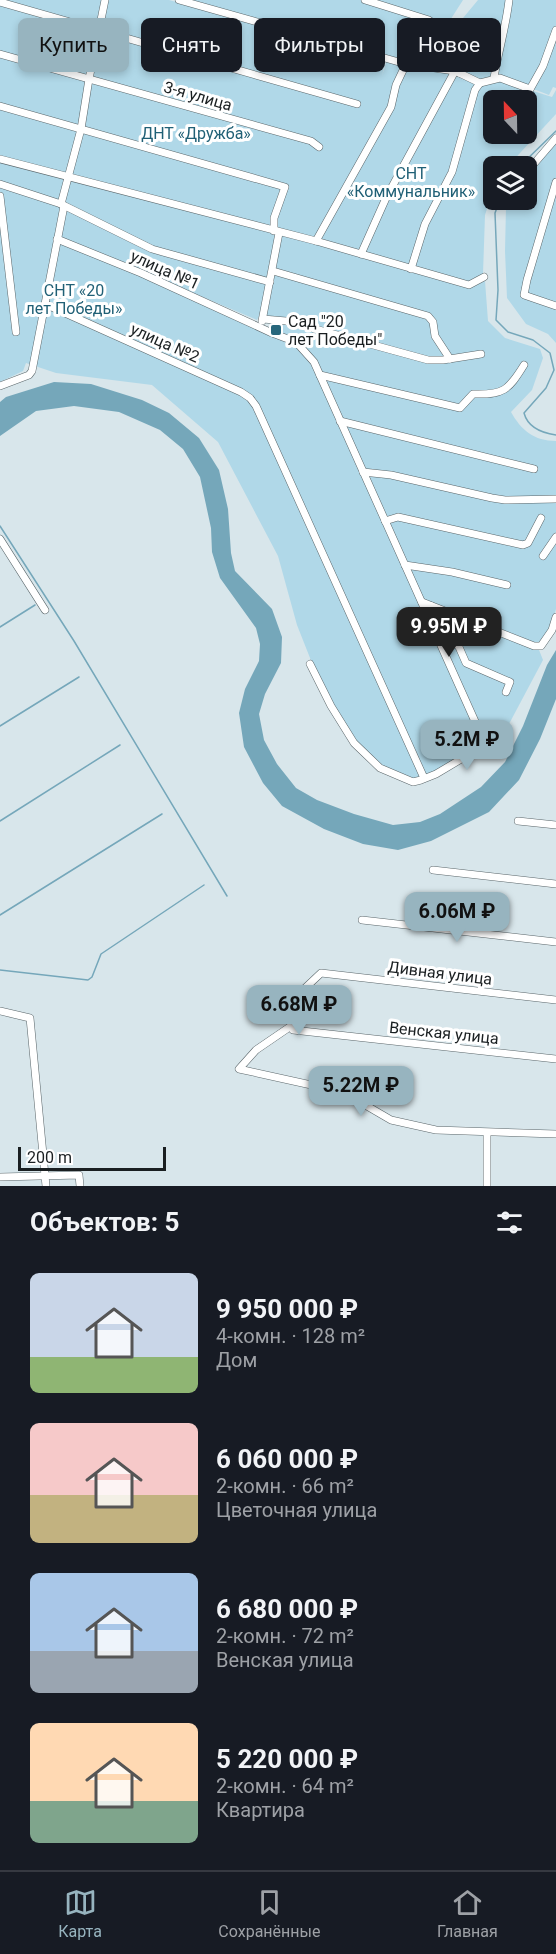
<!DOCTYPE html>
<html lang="ru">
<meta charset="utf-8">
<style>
body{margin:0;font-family:Roboto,sans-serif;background:#20242c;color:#f1f3f6;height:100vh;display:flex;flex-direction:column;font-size:22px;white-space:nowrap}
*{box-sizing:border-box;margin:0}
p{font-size:20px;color:#9ea1a6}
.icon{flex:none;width:33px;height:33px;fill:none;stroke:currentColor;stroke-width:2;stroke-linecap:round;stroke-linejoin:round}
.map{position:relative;height:1186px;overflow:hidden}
.sheet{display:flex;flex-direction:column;background:#171b24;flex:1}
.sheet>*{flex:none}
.top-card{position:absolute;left:18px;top:18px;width:520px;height:54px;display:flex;gap:12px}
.needle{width:39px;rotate:338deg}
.tools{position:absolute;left:483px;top:90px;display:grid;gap:12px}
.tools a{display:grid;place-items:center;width:54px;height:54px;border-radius:9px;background:#171b24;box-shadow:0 3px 9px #0003;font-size:30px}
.scale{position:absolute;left:18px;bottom:15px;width:148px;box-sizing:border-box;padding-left:6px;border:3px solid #1a1f21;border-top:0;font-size:16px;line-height:21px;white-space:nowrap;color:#1a1f21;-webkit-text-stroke:4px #fff;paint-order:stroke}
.price{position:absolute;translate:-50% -51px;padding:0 14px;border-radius:12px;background:#97b4bf;color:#111;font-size:20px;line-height:39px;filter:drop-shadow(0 2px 3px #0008)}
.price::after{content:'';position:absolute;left:50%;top:36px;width:18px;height:14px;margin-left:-9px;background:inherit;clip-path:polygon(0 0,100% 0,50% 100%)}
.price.current{background:#222;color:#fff}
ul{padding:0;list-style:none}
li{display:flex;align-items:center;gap:18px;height:150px;padding:0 30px}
li span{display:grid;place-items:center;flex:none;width:168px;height:120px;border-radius:9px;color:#555}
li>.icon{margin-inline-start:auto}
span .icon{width:72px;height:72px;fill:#fffc;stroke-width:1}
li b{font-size:26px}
h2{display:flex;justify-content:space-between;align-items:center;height:72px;padding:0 30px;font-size:26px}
.pill{padding:0 21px;border-radius:9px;background:#171b24;box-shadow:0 3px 9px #0003;font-size:21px;line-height:54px}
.pill.current{background:#97b4bf;color:#111}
.tab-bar{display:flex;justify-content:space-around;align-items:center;height:84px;border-top:2px solid #363941;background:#171b24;font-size:16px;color:#9ea1a6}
.tab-bar a{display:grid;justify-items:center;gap:3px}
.tab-bar .current{color:#97b4bf}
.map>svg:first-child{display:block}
</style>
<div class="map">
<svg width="556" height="1186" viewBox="0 0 556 1186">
<rect width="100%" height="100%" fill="#d8e6eb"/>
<g fill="#b0d8e8" fill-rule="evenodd">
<path d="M0 0H169L386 59 382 76 388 56 189 0H463L447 25 450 27 434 67 481 86 499 80 552 97 556 90V114L508 166H494L493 190 485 215 483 274 469 283 291 232 289 236 470 288 485 281 488 321 505 338 540 349 543 358 532 390 511 412C521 430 534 441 556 441V609L551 626 536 649 539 650 543 660 509 724 485 734 317 364 299 340 277 331 281 318 260 314 257 320 146 273 145 278 293 344 308 358 323 387 480 739 478 747 436 772 414 780 381 767 357 742 334 705 312 663 297 625 278 556 218 442 152 385 56 373 26 363 23 371 0 382V187L54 203 149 250 150 246 86 216 56 200 0 182ZM494 100H526V134H494Z"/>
<polygon points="478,0 556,0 556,88 553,87 549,95 492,73 490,77 480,80 466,73 464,68 469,57 450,47 458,24"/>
<polygon points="556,142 556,343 548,334 526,324 507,298 505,251 506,207 513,209 517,200 526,200 527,179"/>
</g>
<polygon fill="#75a7ba" points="54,382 91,384 142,400 169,413 199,438 219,470 228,509 231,553 235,571 272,609 282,637 281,663 265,694 259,714 264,740 277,764 296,788 317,800 354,814 393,825 420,822 440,814 481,787 505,762 523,726 547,665 556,650 556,699 540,739 519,780 489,812 431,841 398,850 363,844 324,829 282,806 263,783 244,747 239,713 245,689 259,661 260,644 256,628 220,578 212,552 211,528 200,477 183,449 160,430 119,412 74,406 36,411 0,436 0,402 6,397"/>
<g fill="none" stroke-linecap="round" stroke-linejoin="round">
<g stroke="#75a7ba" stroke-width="1.5">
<polyline points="520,166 556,131"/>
<path d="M500 200 495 213 498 290 496 320 508 332 533 340 550 353 554 370 546 388 524 413C528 428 542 433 556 435"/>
<polyline points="0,526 74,641 227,896"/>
<polyline points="0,627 35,605"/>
<polyline points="0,726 79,677"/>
<polyline points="0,821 120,745"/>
<polyline points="0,915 162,814"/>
<polyline points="0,970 88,980 92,977 101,954 204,885"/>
</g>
<g stroke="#5a666a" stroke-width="8">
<g id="minor">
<polyline points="179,0 406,64 455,71 480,83 500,78 530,89"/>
<polyline points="365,0 429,20"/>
<polyline points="0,2 357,104"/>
<polyline points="0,54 311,141 319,147"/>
<polyline points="459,73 475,36"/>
<path d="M494 78C498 52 506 27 509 0"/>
<polyline points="524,100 543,66 556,30"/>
<polyline points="0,106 285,187 274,218 274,231"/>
<polyline points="0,159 316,241 469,285 484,277"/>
<polyline points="526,173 556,138"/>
<polyline points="556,182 527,280 524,295 556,306"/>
<polyline points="0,184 61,204 152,249 270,282"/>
<polyline points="0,196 16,332"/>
<polyline points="61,204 81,129 89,79 105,0"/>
<polyline points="511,205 513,200"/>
<polyline points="57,239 141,273 272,333 296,342 314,362 482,737 481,744 478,749 436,774 421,780 413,782 380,768 354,743 331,706 310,664"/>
<polyline points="316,241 391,107 396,85 406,64"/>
<polyline points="361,254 386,198 455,71"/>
<polyline points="411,269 425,224 452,172 475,90 480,83"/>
<polyline points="273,271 428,316 433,322 435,336 450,359"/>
<polyline points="45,304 241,392 250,398 256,406 424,778"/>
<polyline points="263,319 286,321 428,360 443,360 481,354"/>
<polyline points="262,321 279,233"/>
<path d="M320 375 460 408 473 394C503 395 508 391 524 365"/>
<polyline points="0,386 29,375 32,371 64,206"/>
<polyline points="340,421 534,469"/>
<polyline points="363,472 391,475 492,498 505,500 556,499"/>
<polyline points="385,521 398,517 523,545 528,543 541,518"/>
<polyline points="0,539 45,610"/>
<polyline points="543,556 556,537"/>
<polyline points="405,565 452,572 507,585"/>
<polyline points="422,602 534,646 541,646 552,630 556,617"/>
<polyline points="431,606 445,634 459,647 466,663 510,682 506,692"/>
<polyline points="518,821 556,825"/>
<polyline points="433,870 556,884"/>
<polyline points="362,920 556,942"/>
<polyline points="556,1000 321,973 303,990 300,995 302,1008 299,1016 294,1024 256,1050 239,1069 343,1092 391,1120 436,1130 556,1134"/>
<polyline points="0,1011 30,1018 46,1186"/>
<polyline points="293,1030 556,1059"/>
<polyline points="0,1177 79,1175 80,1186"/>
<polyline points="487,1186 487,1133"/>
</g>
</g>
<use href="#minor" stroke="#fff" stroke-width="7"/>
</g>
<rect fill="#28677c" stroke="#fff" stroke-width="2" x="270" y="324" width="12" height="12" rx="3"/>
<g text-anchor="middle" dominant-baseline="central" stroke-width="6" stroke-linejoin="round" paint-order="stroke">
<g font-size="16" fill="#1a1f21" stroke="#fff">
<text transform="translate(198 96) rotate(16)">3-я улица</text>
<text transform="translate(165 270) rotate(24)">улица №1</text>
<text transform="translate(165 343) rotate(24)">улица №2</text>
<text transform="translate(440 973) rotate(7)">Дивная улица</text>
<text transform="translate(444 1033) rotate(6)">Венская улица</text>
</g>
<g font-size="16" fill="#206076" stroke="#fff">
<text x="196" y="133">ДНТ «Дружба»</text>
<text x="411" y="173">СНТ<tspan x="411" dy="18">«Коммунальник»</tspan></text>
<text x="74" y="290">СНТ «20<tspan x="74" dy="18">лет Победы»</tspan></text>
</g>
<g font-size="16" fill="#1a1f21" stroke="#fff" text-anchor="start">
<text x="288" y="321">Сад "20<tspan x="288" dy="18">лет Победы"</tspan></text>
</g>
</g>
</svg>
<div class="tools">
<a><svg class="needle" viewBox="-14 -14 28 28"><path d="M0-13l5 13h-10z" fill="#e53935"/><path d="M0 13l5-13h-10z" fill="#9ea1a6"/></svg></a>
<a><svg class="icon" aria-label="layers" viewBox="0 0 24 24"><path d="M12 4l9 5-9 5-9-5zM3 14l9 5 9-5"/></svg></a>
</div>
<div class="scale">200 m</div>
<b class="price current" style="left:449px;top:658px">9.95M ₽</b>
<b class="price" style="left:467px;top:771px">5.2M ₽</b>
<b class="price" style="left:457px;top:943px">6.06M ₽</b>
<b class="price" style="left:299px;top:1036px">6.68M ₽</b>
<b class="price" style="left:361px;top:1117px">5.22M ₽</b>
<div class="top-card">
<a class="pill current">Купить</a>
<a class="pill">Снять</a>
<a class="pill">Фильтры</a>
<a class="pill">Новое</a>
</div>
</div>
<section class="sheet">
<h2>Объектов: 5<svg class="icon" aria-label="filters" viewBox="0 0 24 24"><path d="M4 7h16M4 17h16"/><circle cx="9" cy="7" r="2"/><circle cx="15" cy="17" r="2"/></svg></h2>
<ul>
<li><span style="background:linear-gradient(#c9d6e8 70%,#8fb573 0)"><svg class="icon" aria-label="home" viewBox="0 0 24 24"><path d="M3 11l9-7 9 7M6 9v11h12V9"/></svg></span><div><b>9 950 000 ₽</b><p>4-комн. · 128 m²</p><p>Дом</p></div></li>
<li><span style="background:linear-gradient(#f6c9c9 60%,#c2b280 0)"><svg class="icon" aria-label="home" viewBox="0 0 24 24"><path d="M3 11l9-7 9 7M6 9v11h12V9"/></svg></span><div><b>6 060 000 ₽</b><p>2-комн. · 66 m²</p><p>Цветочная улица</p></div></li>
<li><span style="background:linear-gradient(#a9c7e8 65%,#9aa5b1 0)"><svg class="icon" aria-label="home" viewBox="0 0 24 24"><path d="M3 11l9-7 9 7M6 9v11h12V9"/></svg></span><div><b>6 680 000 ₽</b><p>2-комн. · 72 m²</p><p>Венская улица</p></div></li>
<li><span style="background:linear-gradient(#ffd9b3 65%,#7fa58c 0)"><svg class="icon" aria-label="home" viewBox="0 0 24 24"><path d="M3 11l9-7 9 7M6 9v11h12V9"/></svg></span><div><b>5 220 000 ₽</b><p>2-комн. · 64 m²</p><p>Квартира</p></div></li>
</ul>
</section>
<nav class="tab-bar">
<a class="current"><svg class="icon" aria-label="map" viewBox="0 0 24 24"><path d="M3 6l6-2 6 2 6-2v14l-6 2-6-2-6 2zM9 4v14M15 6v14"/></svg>Карта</a>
<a><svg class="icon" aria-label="saved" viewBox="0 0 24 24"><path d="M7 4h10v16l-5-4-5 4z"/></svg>Сохранённые</a>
<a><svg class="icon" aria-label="home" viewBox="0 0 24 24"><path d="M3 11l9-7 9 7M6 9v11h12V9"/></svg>Главная</a>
</nav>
